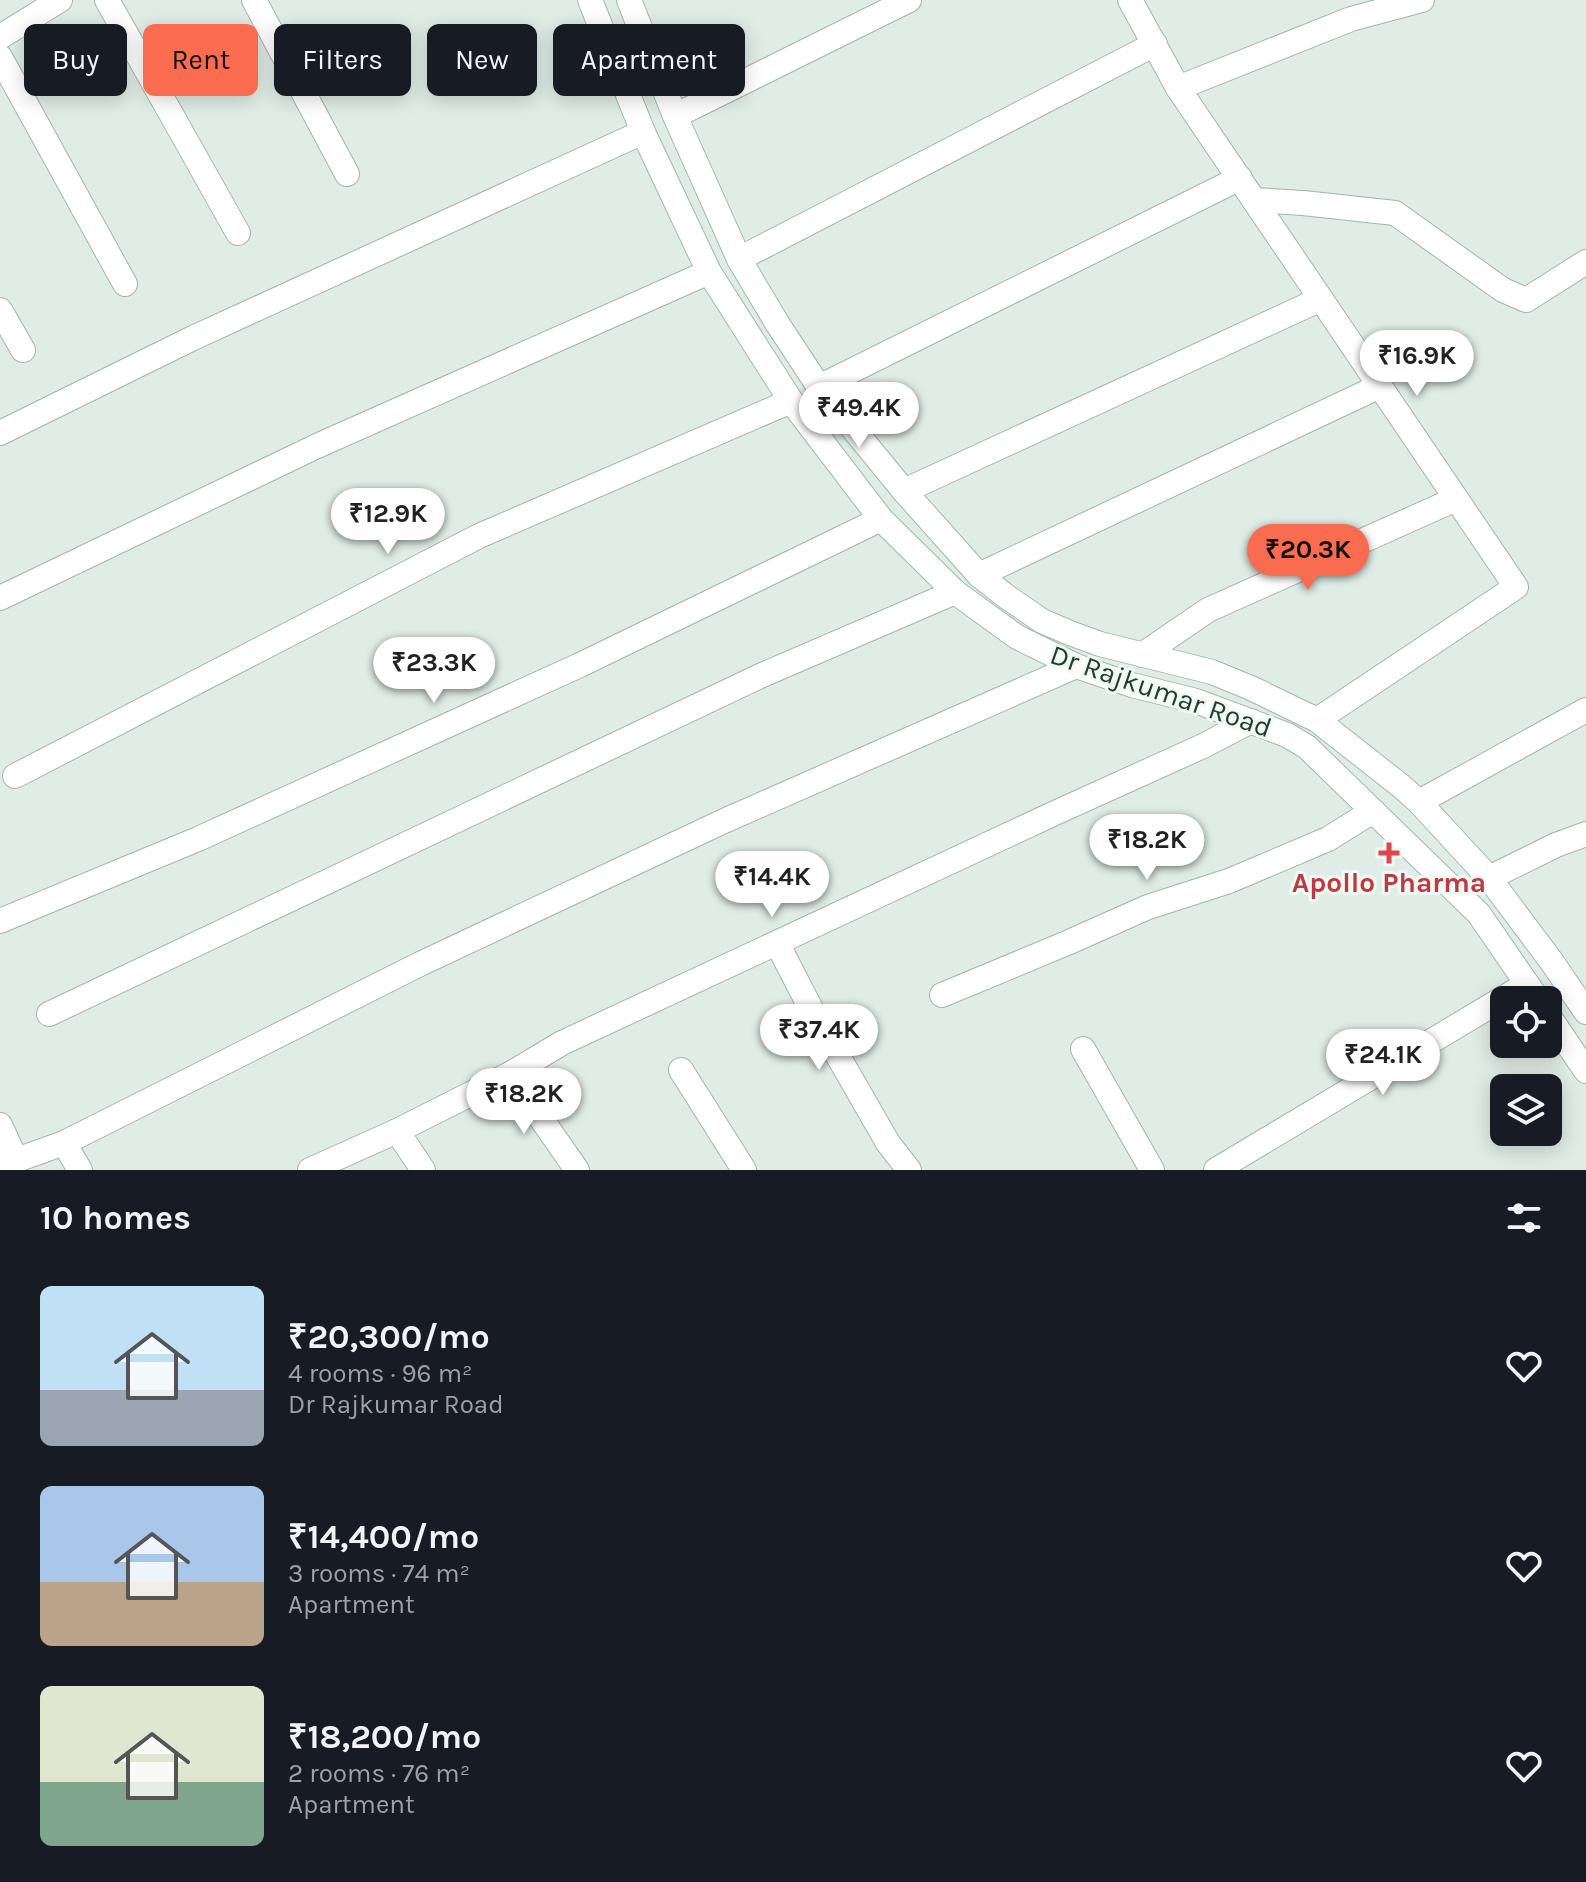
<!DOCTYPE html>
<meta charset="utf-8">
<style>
body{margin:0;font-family:Karla,sans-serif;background:#242831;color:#f1f3f6;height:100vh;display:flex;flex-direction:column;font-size:30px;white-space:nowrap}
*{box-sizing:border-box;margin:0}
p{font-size:26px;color:#9ea1a6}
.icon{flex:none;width:44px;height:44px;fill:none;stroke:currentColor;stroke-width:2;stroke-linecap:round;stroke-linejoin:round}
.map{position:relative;height:1170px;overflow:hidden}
.sheet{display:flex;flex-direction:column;background:#171b24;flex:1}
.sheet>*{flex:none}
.guide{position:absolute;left:24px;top:24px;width:800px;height:72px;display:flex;gap:16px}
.tools{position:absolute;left:1490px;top:986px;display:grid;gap:16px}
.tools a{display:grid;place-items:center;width:72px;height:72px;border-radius:12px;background:#171b24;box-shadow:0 4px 20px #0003;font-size:40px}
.price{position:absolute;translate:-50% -68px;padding:0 18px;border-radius:28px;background:#fff;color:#222;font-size:26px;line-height:52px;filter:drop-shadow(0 2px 4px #0008)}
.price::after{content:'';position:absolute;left:50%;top:48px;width:24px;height:18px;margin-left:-12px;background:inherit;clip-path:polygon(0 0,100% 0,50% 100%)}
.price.selected{background:#fa6c50;color:#111}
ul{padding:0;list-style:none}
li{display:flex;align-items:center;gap:24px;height:200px;padding:0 40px}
li span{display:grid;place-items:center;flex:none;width:224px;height:160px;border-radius:12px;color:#555}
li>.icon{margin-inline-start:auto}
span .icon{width:96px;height:96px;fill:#fffc;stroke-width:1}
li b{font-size:34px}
h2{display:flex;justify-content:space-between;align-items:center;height:96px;padding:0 40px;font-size:34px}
.chip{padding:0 28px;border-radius:12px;background:#171b24;box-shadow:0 4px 20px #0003;font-size:28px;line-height:72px}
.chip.selected{background:#fa6c50;color:#111}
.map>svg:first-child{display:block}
</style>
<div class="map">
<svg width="1586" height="1170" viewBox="0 0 1586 1170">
<rect width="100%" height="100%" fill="#e0ece6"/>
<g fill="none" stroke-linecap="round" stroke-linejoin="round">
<g stroke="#a3b4ad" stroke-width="26">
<g id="street">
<polyline points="107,0 238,233"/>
<polyline points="254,0 347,174"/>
<polyline points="1130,0 1178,88 1516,587 1317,720"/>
<polyline points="0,37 60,0"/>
<polyline points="0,57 125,284"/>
<polyline points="1178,88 1351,19 1422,0"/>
<polyline points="675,116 909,0"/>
<polyline points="1254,200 1303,203 1395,213 1503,290 1526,300 1586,262"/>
<polyline points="739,259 1155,44"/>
<polyline points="0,310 23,350"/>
<polyline points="819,387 1240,178"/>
<polyline points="0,433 193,338 643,132"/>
<polyline points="904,491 1321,299"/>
<polyline points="979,575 1380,386"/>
<polyline points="0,598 317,446 709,272"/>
<polyline points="1142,655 1208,610 1456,499"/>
<polyline points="15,776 479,536 791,401"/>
<polyline points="1419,802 1586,710"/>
<polyline points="1489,878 1556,845 1586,834"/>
<polyline points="0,921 198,839 580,665 881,519"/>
<polyline points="777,943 811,1009 888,1143 909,1170"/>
<polyline points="942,995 1067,943 1148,907 1229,881 1328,839 1373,811"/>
<polyline points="49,1014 760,676 955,592"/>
<polyline points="1083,1049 1152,1170"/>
<polyline points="681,1070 744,1170"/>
<polyline points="510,1074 577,1170"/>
<polyline points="0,1125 16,1160"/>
<polyline points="64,1143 80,1170"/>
<polyline points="0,1166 64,1143 420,964 724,821 1076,666"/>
<polyline points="310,1170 397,1131"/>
<polyline points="423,1170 397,1131 510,1074 562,1043 1055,813 1203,746 1251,721"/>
<polyline points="1216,1170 1527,984"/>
</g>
</g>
<g stroke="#9eb9ad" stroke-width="26">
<g id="secondary">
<polyline points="590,0 643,132 709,272 791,401 881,519 955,592 1017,637 1076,666 1132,685 1196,701 1287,735 1307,747 1479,914 1538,1000"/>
<polyline points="629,0 675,116 739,259 777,323 819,387 904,491 979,575 1007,597 1042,621 1070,633 1100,644 1212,672 1251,688 1317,720 1401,786 1419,802 1489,878 1552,962 1586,1012"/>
<polyline points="1548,1015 1586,1071"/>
</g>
</g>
<use href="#street" stroke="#fff" stroke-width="24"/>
<use href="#secondary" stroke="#fff" stroke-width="24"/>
</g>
<path fill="#e0444e" stroke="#f1f9f4" stroke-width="3" d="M1385 841h8v8h8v8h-8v8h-8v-8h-8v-8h8z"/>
<g text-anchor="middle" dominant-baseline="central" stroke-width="6" stroke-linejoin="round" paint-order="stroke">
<g font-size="28" fill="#203e33" stroke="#f1f9f4">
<text transform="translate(1161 691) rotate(19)">Dr Rajkumar Road</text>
</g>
<g font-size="28" font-weight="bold" fill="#be3a42" stroke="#f1f9f4">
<text x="1389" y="882">Apollo Pharma</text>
</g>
</g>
</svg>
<div class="tools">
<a><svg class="icon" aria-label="locate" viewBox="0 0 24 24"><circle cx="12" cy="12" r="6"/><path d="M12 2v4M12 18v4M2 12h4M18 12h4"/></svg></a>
<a><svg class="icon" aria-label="layers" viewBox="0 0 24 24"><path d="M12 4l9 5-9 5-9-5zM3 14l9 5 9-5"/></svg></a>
</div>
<b class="price" style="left:1417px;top:398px">₹16.9K</b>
<b class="price" style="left:859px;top:450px">₹49.4K</b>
<b class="price" style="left:388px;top:556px">₹12.9K</b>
<b class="price selected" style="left:1308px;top:592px">₹20.3K</b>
<b class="price" style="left:434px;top:705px">₹23.3K</b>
<b class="price" style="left:1147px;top:882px">₹18.2K</b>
<b class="price" style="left:772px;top:919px">₹14.4K</b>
<b class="price" style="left:819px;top:1072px">₹37.4K</b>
<b class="price" style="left:1383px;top:1097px">₹24.1K</b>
<b class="price" style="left:524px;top:1136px">₹18.2K</b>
<div class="guide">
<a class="chip">Buy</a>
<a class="chip selected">Rent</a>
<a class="chip">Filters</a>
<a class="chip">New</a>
<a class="chip">Apartment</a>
</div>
</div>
<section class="sheet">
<h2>10 homes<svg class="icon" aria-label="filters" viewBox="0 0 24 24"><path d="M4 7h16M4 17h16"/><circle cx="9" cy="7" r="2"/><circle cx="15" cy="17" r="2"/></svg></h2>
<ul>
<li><span style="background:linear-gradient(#bfe0f5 65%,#9aa5b1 0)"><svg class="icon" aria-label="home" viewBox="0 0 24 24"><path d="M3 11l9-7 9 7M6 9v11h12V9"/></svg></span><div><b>₹20,300/mo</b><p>4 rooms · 96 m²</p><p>Dr Rajkumar Road</p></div><svg class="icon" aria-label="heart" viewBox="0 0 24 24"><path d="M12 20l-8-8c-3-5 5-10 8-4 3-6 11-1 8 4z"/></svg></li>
<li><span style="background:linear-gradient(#a9c7e8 60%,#b9a48a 0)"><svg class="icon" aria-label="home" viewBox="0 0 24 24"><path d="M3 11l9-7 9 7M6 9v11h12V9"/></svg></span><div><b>₹14,400/mo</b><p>3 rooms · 74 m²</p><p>Apartment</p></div><svg class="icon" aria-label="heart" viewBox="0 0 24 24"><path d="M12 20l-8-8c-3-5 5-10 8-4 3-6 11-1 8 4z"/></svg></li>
<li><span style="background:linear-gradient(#dfe7d0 60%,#7fa58c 0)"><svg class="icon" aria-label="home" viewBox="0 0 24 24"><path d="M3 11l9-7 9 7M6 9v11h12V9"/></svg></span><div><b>₹18,200/mo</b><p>2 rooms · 76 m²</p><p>Apartment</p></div><svg class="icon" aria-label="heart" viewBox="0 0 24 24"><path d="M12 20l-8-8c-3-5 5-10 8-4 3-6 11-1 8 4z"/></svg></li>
</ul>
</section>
